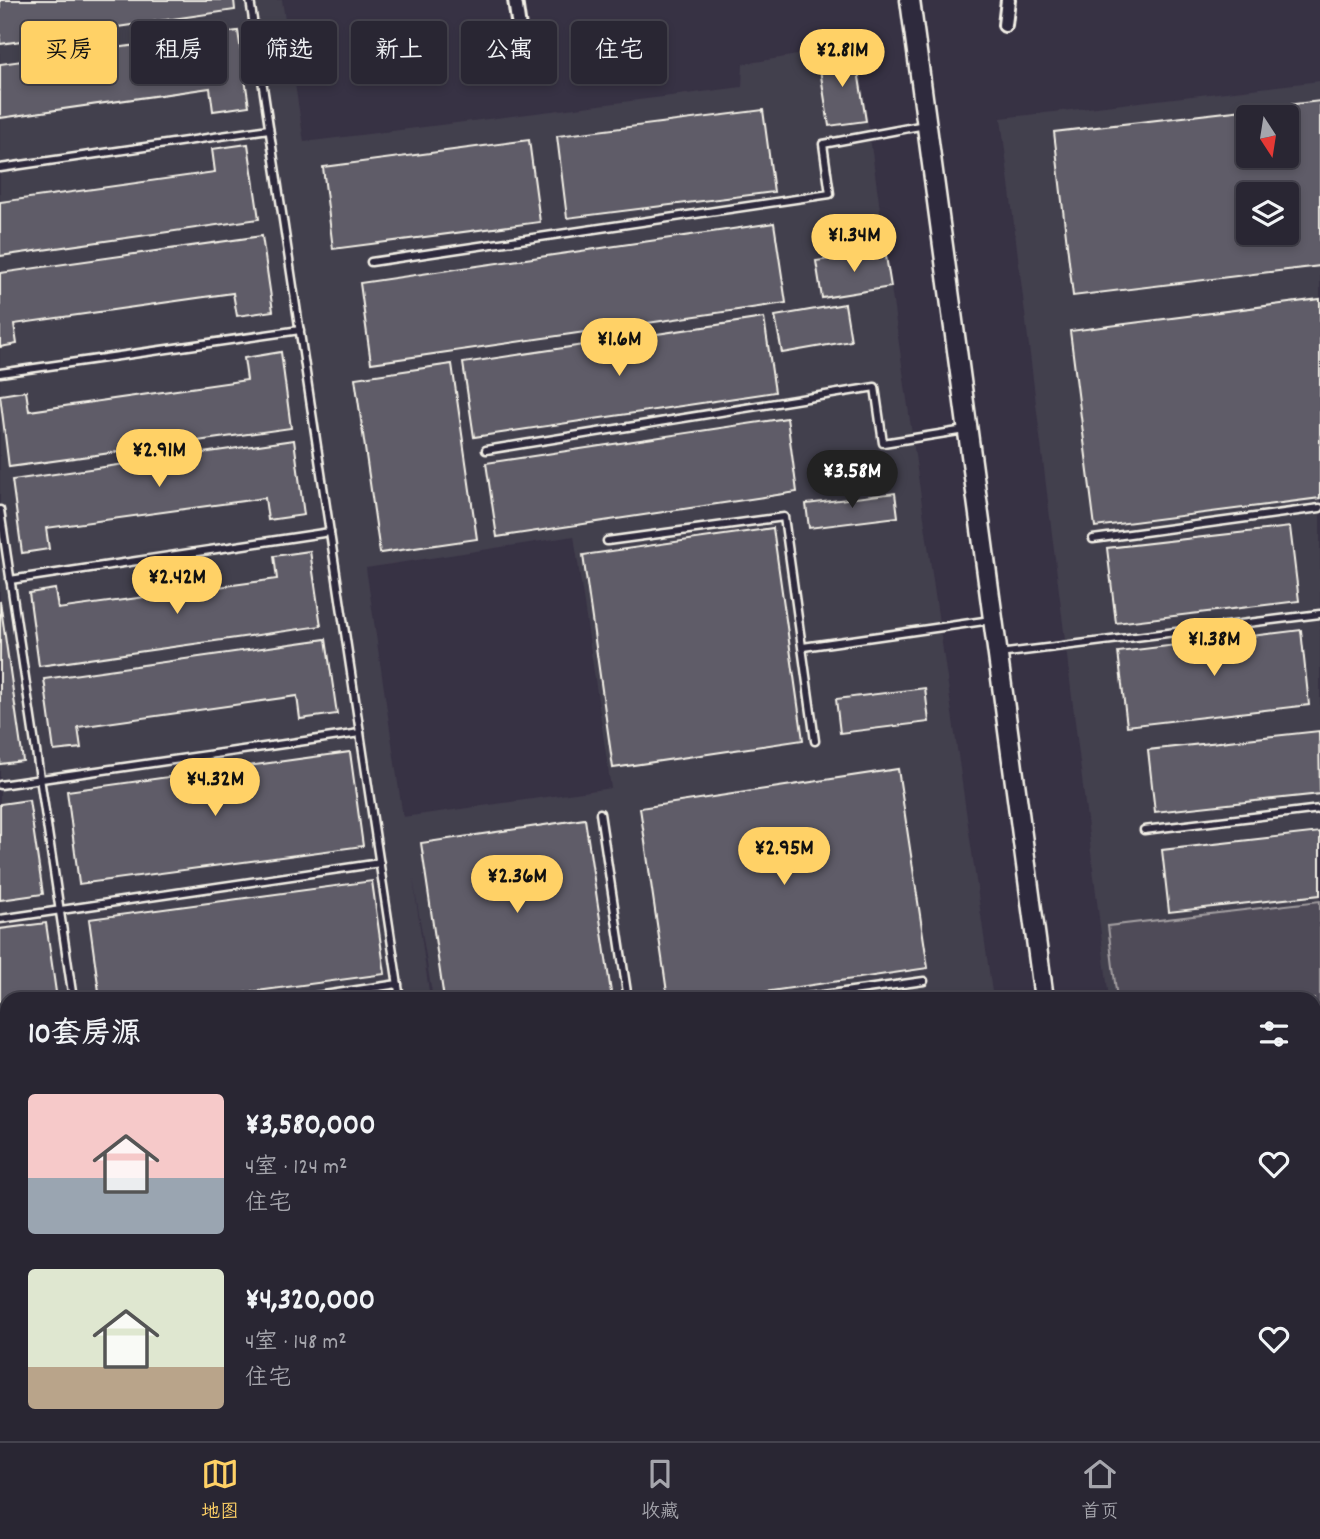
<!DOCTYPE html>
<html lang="zh">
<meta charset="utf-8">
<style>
body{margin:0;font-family:Dekko,"LXGW WenKai TC",sans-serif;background:#35323f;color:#f1f3f6;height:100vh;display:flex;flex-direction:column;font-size:26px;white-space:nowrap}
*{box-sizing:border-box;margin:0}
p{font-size:23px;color:#a5a5ac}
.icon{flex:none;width:38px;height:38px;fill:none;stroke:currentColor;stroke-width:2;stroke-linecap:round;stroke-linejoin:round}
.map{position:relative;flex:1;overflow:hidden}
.side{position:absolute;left:0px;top:992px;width:1321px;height:450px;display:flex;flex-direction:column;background:#292633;border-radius:21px 21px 0 0;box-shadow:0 4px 10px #0003,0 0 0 2px #45434e}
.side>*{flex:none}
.banner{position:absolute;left:21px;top:21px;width:700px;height:63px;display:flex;gap:14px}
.needle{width:46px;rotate:168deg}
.controls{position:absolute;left:1236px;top:105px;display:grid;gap:14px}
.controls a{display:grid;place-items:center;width:63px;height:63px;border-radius:7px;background:#292633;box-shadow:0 4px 10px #0003,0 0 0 2px #45434e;font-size:35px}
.price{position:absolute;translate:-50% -60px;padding:0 16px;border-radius:24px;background:#ffd166;color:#111;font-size:23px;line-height:46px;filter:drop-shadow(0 2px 4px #0008)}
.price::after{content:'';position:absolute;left:50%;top:42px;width:21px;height:16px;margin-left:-10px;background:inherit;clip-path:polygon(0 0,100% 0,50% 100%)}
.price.selected{background:#222;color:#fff}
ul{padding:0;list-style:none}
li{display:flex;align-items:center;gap:21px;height:175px;padding:0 28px}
li span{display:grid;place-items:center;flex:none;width:196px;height:140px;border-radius:7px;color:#555}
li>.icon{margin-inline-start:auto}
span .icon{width:84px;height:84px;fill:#fffc;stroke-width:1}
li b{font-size:30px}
h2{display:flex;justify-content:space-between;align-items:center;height:84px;padding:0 28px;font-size:30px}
.tag{padding:0 24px;border-radius:7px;background:#292633;box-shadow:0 4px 10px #0003,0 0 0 2px #45434e;font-size:24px;line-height:63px}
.tag.selected{background:#ffd166;color:#111}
.menu{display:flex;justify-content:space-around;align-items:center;height:98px;border-top:2px solid #45434e;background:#292633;font-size:19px;color:#a5a5ac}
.menu a{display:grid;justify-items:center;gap:4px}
.menu .selected{color:#ffd166}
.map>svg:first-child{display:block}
</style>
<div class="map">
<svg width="1320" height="1441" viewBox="0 0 1320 1441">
<rect width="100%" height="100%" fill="#373244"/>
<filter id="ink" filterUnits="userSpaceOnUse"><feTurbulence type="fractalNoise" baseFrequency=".0143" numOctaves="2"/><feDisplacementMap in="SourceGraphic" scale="14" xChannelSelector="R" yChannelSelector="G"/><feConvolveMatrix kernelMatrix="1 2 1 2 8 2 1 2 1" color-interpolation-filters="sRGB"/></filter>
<g filter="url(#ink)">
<g fill="#433f4e" fill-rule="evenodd">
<path d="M0 0H282L304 142 742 87 743 64 857 45 892 295 993 999H433L413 878 430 999H7V1173L0 1174ZM574 536 611 788 403 817 366 568Z"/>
<path d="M1320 81V1052H1314V999H1109L1001 118ZM1248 117H1286V156H1248ZM1248 194H1286V233H1248Z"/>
<polygon points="1320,1152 1320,1441 1150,1441 1149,1435 1314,1435 1314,1153"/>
<polygon points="7,1337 7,1435 1058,1435 1059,1441 0,1441 0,1338"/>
</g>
<g fill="#504b59" stroke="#a29ea0" stroke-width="2">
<polygon points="1320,901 1320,1044 1314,1045 1314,999 1117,999 1108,926"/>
<polygon points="7,1177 7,1234 0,1235 0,1178"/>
<polygon points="1158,1435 1262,1435 1263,1441 1159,1441"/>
</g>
<g fill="#5f5c67" stroke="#f4f1e8" stroke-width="2" fill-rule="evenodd">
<polygon points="0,0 234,0 235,10 0,44"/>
<polygon points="238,31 249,106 213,111 210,88 0,118 0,64"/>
<polygon points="855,52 866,121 829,126 818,57"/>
<path d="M1320 101V266L1073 296 1054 132ZM1248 117H1286V156H1248ZM1248 194H1286V233H1248Z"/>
<polygon points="763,110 774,192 567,218 557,136"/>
<polygon points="529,140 540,222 333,249 323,167"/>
<polygon points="248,144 259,219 0,256 0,202 215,172 212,149"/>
<polygon points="774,223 786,303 371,363 360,283"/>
<polygon points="262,236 273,311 237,316 233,293 14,324 17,344 0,347 0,273"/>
<polygon points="885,250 891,287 822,298 816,261"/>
<polygon points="1320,299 1320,498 1095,527 1070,331"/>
<polygon points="845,304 851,341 782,353 775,316"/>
<polygon points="764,318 775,392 474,437 463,363"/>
<polygon points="281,352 291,428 9,467 0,395 26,391 29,411 247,380 244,358"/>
<polygon points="452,364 477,539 380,553 355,378"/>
<polygon points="787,418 797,492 497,537 486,463"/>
<polygon points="294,440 304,515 268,520 265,498 46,528 49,549 22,553 12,480"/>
<polygon points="895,493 898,517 809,528 806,504"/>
<polygon points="1290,527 1299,601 1116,623 1107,548"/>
<polygon points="773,528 803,740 613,768 583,555"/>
<polygon points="310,551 321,626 39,666 29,593 55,589 58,609 277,579 274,556"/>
<polygon points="0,601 23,761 0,764"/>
<polygon points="1301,630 1309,705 1127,726 1118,652"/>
<polygon points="326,639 337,714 300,719 297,696 78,727 81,748 54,751 44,679"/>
<polygon points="925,688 929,722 840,733 836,699"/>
<polygon points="1319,731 1320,794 1155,812 1148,750"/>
<polygon points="350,752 363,846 79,884 67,791"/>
<polygon points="898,769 928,968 716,999 668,999 640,808"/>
<polygon points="29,800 43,894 0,900 0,804"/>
<polygon points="585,819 612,999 444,999 421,843"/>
<polygon points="1320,832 1320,895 1169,912 1162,850"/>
<polygon points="372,881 385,974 198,999 100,999 89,919"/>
<polygon points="46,923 57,999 7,999 7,1024 0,1025 0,929"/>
<polygon points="928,994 928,999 892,999"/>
<polygon points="7,1058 7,1109 0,1110 0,1059"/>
<rect x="1314" y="1295" width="6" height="37"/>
<polygon points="1320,1373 1320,1441 1299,1441 1298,1435 1314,1435 1314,1374"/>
<polygon points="96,1435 300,1435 301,1441 97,1441"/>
<polygon points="338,1435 468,1435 427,1441 339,1441"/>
<polygon points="517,1435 633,1435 634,1441 518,1441"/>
<polygon points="660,1435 741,1435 742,1441 661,1441"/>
<polygon points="749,1435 776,1435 777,1441 750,1441"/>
<polygon points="892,1435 1041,1435 1041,1441 893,1441"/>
</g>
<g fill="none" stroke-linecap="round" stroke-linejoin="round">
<g stroke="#f4f1e8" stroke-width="11">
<g id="lane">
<polyline points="250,0 400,999"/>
<polyline points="0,168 269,129"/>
<polyline points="371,262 830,194 823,144 925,125"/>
<polyline points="0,373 300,330"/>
<polyline points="486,450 875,387 883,443 965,430"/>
<polyline points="0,510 73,999"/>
<polyline points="1093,539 1320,508"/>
<polyline points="607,541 784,517 815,741"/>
<polyline points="10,580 330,532"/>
<polyline points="803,647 991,620"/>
<polyline points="999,654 1320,614"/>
<polyline points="0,785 360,733"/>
<polyline points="600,813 628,999"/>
<polyline points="1144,830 1320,809"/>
<polyline points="0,919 380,863"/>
<polyline points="297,999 398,984"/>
<polyline points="794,999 924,981"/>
<polyline points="0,1043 7,1042"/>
<polyline points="0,1145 7,1144"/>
<polyline points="1314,1210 1320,1209"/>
<polyline points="1314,1275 1320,1274"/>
<polyline points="1314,1351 1320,1351"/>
<polyline points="0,1414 7,1413"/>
<polyline points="318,1435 319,1441"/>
<polyline points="876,1435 876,1441"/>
<polyline points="1276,1435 1277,1441"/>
</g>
</g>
<g stroke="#f4f1e8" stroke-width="18">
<g id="street">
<polyline points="515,0 524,63"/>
<polyline points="1005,25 1008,0"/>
</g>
</g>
<g stroke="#f4f1e8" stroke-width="23">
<g id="secondary">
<polyline points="910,0 1044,999"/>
<polyline points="1103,1435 1104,1441"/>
</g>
</g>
<g stroke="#f4f1e8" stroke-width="24">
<g id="primary">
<polyline points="1314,1074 1320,1074"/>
<polyline points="1314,1098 1320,1098"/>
<polyline points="0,1258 7,1257"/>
<polyline points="0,1283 7,1282"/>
</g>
</g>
<use href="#lane" stroke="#2f2a3d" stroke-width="6"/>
<use href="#street" stroke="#2f2a3d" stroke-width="12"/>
<use href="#secondary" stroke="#2f2a3d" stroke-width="18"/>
<use href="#primary" stroke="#2f2a3d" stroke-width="19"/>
</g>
</g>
</svg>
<div class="controls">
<a><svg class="needle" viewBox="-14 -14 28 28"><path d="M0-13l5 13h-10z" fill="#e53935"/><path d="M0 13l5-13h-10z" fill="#a5a5ac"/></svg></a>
<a><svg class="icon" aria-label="layers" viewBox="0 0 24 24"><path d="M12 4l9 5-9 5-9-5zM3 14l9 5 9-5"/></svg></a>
</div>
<b class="price" style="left:842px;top:89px">¥2.81M</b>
<b class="price" style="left:854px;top:274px">¥1.34M</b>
<b class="price" style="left:619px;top:378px">¥1.6M</b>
<b class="price" style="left:159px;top:489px">¥2.91M</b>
<b class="price selected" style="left:852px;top:510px">¥3.58M</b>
<b class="price" style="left:177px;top:616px">¥2.42M</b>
<b class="price" style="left:1214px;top:678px">¥1.38M</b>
<b class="price" style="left:215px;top:818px">¥4.32M</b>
<b class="price" style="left:784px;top:887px">¥2.95M</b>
<b class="price" style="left:517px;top:915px">¥2.36M</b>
<div class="banner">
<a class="tag selected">买房</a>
<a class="tag">租房</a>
<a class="tag">筛选</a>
<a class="tag">新上</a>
<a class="tag">公寓</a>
<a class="tag">住宅</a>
</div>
<section class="side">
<h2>10套房源<svg class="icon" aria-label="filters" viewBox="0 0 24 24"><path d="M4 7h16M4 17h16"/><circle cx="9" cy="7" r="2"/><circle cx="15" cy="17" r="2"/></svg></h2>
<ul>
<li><span style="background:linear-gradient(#f6c9c9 60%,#9aa5b1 0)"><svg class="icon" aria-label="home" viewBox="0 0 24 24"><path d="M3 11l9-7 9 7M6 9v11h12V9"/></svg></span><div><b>¥3,580,000</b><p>4室 · 124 m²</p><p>住宅</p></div><svg class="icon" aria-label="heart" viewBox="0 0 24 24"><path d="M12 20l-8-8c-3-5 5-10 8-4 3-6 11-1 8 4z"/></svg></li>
<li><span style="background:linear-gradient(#dfe7d0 70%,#b9a48a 0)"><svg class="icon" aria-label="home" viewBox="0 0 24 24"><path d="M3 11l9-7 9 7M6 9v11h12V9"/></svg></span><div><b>¥4,320,000</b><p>4室 · 148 m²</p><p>住宅</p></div><svg class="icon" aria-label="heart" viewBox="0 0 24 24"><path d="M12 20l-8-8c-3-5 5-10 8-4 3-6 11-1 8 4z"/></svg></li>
</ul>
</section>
</div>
<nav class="menu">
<a class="selected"><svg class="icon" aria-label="map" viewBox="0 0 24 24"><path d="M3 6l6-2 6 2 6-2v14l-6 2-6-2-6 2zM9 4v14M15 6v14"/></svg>地图</a>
<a><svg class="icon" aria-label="saved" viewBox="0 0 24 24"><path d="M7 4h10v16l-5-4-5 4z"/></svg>收藏</a>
<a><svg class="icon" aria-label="home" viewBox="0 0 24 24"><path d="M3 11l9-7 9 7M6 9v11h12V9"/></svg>首页</a>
</nav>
